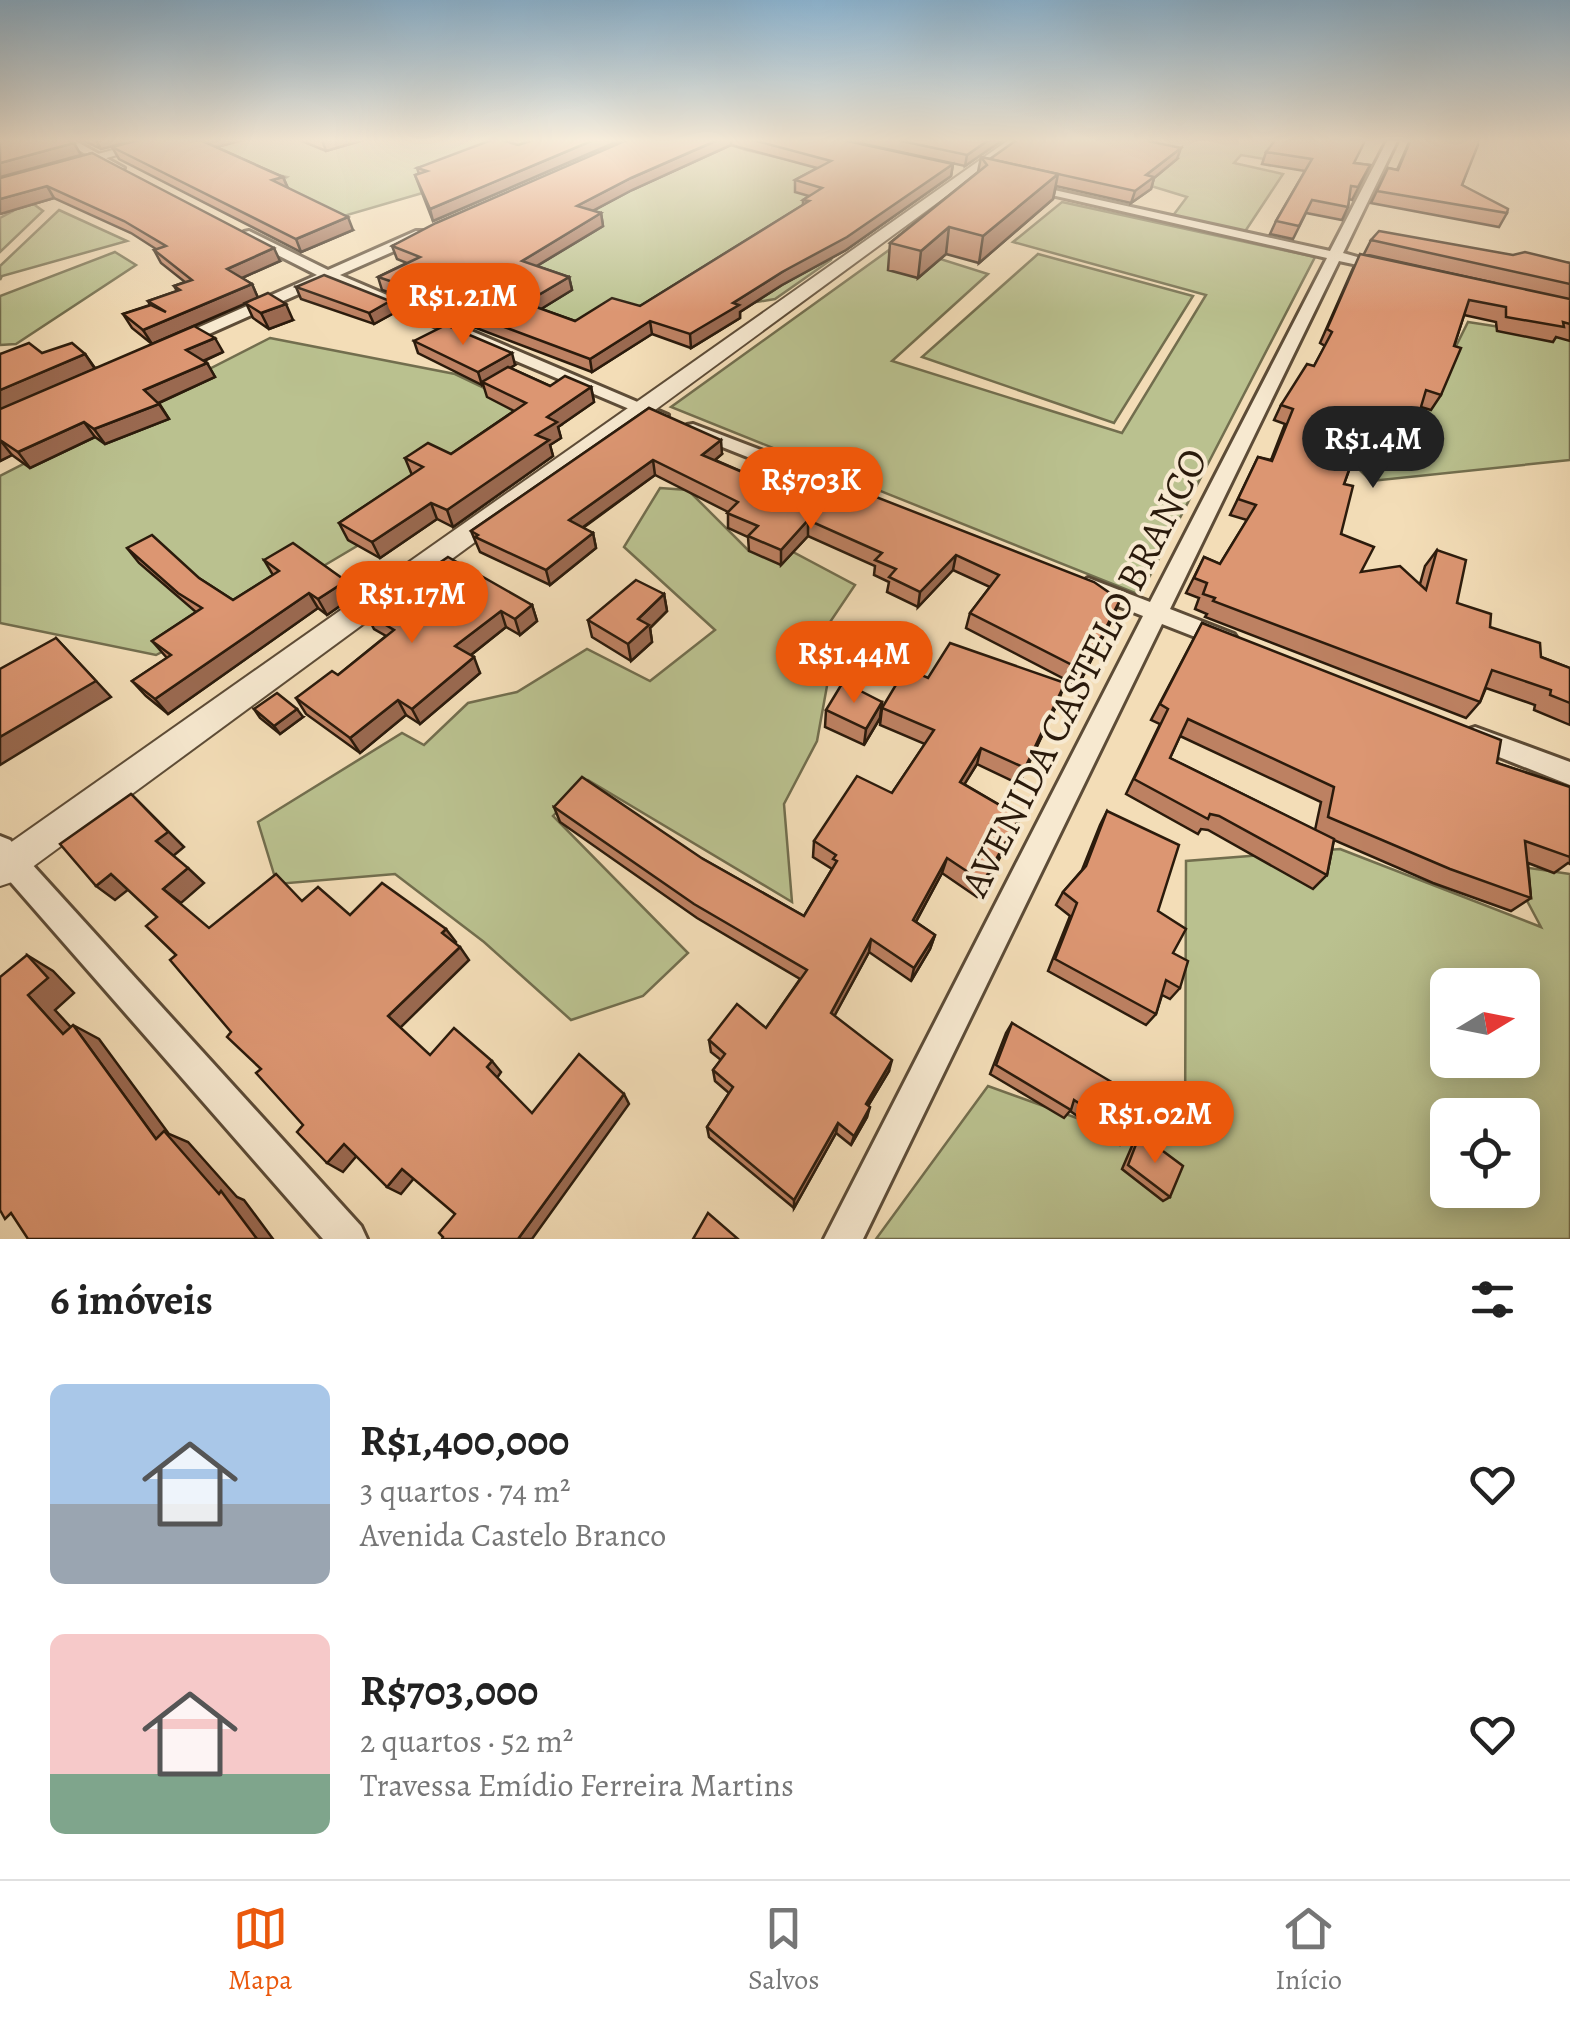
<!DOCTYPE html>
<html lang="pt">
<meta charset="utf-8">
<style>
body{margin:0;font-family:Alegreya,serif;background:#f6f6f6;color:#222;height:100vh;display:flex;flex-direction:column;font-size:38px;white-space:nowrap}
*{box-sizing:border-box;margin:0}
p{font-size:32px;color:#767676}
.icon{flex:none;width:55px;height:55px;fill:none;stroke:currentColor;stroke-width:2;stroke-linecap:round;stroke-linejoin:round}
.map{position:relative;height:1239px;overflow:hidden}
.panel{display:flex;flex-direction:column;background:#fff;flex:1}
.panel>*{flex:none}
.needle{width:65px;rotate:80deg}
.buttons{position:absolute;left:1430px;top:968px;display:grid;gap:20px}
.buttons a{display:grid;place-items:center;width:110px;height:110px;border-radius:15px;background:#fff;box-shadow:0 5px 25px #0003;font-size:50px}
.price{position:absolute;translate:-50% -85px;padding:0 22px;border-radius:35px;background:#ea580c;color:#fff;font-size:32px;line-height:65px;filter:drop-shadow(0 2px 5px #0008)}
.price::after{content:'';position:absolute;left:50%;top:60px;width:30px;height:22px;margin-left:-15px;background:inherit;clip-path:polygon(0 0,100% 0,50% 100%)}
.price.on{background:#222;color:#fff}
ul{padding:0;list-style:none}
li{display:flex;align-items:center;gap:30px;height:250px;padding:0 50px}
li span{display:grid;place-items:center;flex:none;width:280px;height:200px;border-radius:15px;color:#555}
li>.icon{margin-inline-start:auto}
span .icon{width:120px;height:120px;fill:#fffc;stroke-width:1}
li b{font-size:42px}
h2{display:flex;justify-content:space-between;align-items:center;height:120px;padding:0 50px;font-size:42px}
.tab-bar{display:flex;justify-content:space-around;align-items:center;height:140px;border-top:2px solid #e0e0e0;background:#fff;font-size:28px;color:#767676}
.tab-bar a{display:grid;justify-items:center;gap:5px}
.tab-bar .on{color:#ea580c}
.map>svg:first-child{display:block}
</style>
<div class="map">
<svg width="1570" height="1239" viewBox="0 0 1570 1239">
<rect width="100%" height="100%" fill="#f3ddb7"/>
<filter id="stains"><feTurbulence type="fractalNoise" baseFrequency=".002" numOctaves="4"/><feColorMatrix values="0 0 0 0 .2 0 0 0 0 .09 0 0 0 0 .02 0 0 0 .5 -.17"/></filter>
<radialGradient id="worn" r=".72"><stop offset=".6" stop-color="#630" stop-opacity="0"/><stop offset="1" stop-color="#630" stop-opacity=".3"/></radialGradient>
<g fill="#bac18f" stroke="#726e4e" stroke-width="2.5" fill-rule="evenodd">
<polygon points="226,139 569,139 443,187 313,225 253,198 287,177 235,165 198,149"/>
<polygon points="713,139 746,150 871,179 831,260 775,299 569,333 514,300 527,241 672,170"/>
<polygon points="1097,139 1295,139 1288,163 1241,155 1234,163 1283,174 1244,233 1172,217 1187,197 1128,179"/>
<polygon points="1062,202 1315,257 1140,595 671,407 896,245 988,274 892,361 1122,433 1206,295 1013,242"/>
<polygon points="32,203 43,211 0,252 0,218 13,211 11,208"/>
<polygon points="59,210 127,241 2,276 0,280 0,266"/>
<polygon points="115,252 136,265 16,344 0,345 0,296"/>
<polygon points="1038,254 1193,296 1114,423 922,357"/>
<polygon points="1468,322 1570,338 1570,460 1371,481 1333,444 1400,459"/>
<polygon points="270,338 455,374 561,425 288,587 156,655 0,623 0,476"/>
<polygon points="660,488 688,490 749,551 793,552 855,585 826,628 827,686 817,741 784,804 792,902 588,780 553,816 688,953 643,996 571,1020 484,942 395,874 277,884 258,822 402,733 424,745 468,703 517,692 587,649 650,681 715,630 624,547"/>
<path d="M1340 849 1541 927 1508 865 1570 874V1239H876L988 1086 1135 1139 1185 1140 1186 861ZM1448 985H1522V1060H1448ZM1448 1115H1522V1190H1448Z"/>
</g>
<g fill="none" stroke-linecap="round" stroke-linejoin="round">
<g stroke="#5d4c37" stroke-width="6">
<g id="minor">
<polygon points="59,139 72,139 124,168 114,170"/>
<polygon points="1388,139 1398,139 1343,253 1393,267 1386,271 1339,261 1170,609 1234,634 1238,640 1234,646 1226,649 1162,624 863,1239 824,1239 1143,616 1080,591 1077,586 1088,578 1150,602 1327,258 1021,188 1027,184 1330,251"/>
<polygon points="249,231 328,270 416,231 426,231 426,237 340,275 668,415 659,420 653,419 328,281 182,346 170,346 170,340 317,275 244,238 244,232"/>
<polygon points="693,424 842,481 845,485 835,491 828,489 687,433 687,425"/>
<polygon points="1475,727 1570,762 1570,785 1466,744 1462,737 1466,730"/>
<polygon points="0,836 10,840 361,1226 367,1239 323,1239 0,870"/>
</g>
</g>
<g stroke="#5d4c37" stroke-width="4">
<g id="tertiary">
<polygon points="154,139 174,139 0,188 0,180"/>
<polygon points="1010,139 1024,139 12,882 0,886 0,850"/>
</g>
</g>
<use href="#minor" fill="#f7e9d0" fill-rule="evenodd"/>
<use href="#tertiary" fill="#f7e9d0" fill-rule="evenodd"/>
</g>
<g fill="#bd8162" stroke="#2b1b0c" stroke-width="2.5" fill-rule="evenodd">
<polygon points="80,139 140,139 101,149"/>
<polygon points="143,139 246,139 216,147 283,177 288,188 353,230 301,252 119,159 112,147"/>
<polygon points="297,139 367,139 326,151"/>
<polygon points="537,139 623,139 433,221 415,175 419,174 417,168 518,145"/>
<path d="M629 139H838L953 164 951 176 846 250 782 285 740 312V318L691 348 652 334 592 372 471 326 469 319 382 290 378 277 407 263 397 259 392 246ZM731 145 817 168 795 180V192L809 196 803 200V205L640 306 575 321 541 309 572 290 569 277 537 266 603 226 601 213 593 211 632 190Z"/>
<polygon points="841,139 1004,139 965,166"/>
<polygon points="1407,139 1478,139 1462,185 1507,213 1499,227 1371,203 1388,168 1397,170 1410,140"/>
<polygon points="1266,152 1355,163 1370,165 1352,200 1349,199 1348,207 1342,220 1306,213 1293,239 1270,234 1276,221 1305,171 1262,164"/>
<polygon points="92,153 280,261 242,278 252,284 258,298 293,320 269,329 253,318 246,303 152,344 132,328 123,314 150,305 148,301 177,291 174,286 185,282 161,263 154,250 156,249 131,233 54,198 0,214 0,178"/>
<polygon points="981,157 990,159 1177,159 1154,178 1151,189 1131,203 1056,186 1053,199 979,263 946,254 918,278 888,270 890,243 978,172"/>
<polygon points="1371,240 1570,263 1570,341 1556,337 1553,342 1497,331 1496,322 1464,315 1454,346 1441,395 1431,410 1421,407 1410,444 1400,459 1358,446 1344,484 1341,534 1361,572 1420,584 1425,566 1437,550 1457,603 1490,627 1541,657 1570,668 1570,725 1534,710 1535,705 1486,688 1480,702 1466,718 1205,617 1207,614 1195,609 1199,598 1186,593 1204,557 1220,564 1247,520 1230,515 1258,457 1271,460 1285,424 1274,420 1281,405 1314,366 1325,346 1320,343 1353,268 1495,283 1364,254"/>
<polygon points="296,287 394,313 374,324 301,299"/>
<polygon points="414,341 515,365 510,368 550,386 591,387 594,402 558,427 561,438 550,445 553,456 453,527 437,519 380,558 348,540 339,523 412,475 405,458 451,454 514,411 487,397 483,384 482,385 418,353"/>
<polygon points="223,352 204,361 207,363 215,377 159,403 169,419 105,444 95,437 30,468 12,455 0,461 0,354 85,354 95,368"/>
<polygon points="649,408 722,454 715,460 761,480 1114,615 1078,686 966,628 970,613 990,587 953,570 918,607 887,592 889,582 874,575 875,566 808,536 781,565 749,551 748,537 728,528 728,512 655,475 583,528 593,533 596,548 550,585 480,552 471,531"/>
<polygon points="127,548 199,578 233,600 273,575 264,560 346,581 354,596 327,615 318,608 168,714 146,696 132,681 167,658 152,641 196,612 139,563"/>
<polygon points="664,594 667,611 650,628 652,642 631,661 592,637 588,620"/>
<polygon points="532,605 537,621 520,635 506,627 471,655 480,673 420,724 406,715 360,753 306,714 296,698 338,675 386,636 374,629 366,613"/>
<path d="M1202 623 1497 763 1570 787V864L1568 863 1554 873 1528 863 1531 898 1511 911 1433 883 1334 840 1327 875 1313 889 1208 830 1201 829 1198 834 1126 794 1160 724 1151 720ZM1180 736 1321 802 1315 830 1170 758Z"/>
<polygon points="928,678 1059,700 1019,784 977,764 964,784 1020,817 1014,833 977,897 942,873 916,922 935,935 930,949 911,981 869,952 834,1016 889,1071 868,1106 867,1117 851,1145 836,1133 794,1208 709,1137 707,1127 729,1093 715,1081 713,1070 721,1060 711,1052 709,1040 766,1028 800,979 697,918 560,822 554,807 703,859 804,916 832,869 813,857 814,841 892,793 925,744 880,725 882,708"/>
<polygon points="882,702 880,718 864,745 825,727 826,710"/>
<polygon points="254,709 303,717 280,734 260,718"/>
<polygon points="1107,811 1158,911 1173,953 1180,988 1170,999 1162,995 1156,1014 1146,1025 1048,971 1070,916 1056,905 1063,892 1082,870 1100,825"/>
<polygon points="1012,1023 1130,1137 1120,1145 1070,1111 1064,1118 990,1074 1006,1033"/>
<polygon points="1140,1134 1170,1197 1163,1201 1122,1169 1135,1139"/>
</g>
<g fill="#9a6950" stroke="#2b1b0c" stroke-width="2.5">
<polygon points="95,139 140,139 101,149"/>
<polygon points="200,139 246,139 203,151"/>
<polygon points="325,139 367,139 326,151 322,140"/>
<polygon points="596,139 623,139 433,221 430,209"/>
<polygon points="720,139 731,139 731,145 632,190 579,218 577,206 631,178"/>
<polygon points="990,139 1004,139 965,166 967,155"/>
<polygon points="74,143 81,155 0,177 0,163"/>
<polygon points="1181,148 1177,159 1154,178 1151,189 1131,203 1135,191 1146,175"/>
<polygon points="953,164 951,176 846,250 782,285 740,312 740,318 691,348 690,334 733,303"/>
<polygon points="1058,174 1053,199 979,263 983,236"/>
<polygon points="283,177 288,189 272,180"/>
<polygon points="47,186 54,198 0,214 0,199"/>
<polygon points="601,213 603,226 525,273 522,261"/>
<polygon points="348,217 353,230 301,252 296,239"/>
<polygon points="949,227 946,254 918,278 921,251"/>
<polygon points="274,248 280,261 233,282 227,269"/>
<polygon points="569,277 572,290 528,317 525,303"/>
<polygon points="252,284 258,298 152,344 143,330"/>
<polygon points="390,301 394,313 374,324 369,313"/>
<polygon points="286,304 293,320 269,329 261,313"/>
<polygon points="650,321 652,334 592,372 590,359"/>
<polygon points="215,338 223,352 194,365 186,350"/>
<polygon points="512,353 515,365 485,383 482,382 483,384 482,385 478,372"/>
<polygon points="85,354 95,369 0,410 0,390"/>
<polygon points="207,363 215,377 154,405 144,390"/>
<polygon points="591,387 594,402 558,427 561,438 550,445 553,456 453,527 447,510 536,435 547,417"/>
<polygon points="159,404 169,419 105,444 94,429"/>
<polygon points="84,422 95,437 30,468 18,452"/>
<polygon points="0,440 12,455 0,461"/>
<polygon points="721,440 722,454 703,470 702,455"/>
<polygon points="653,460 655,475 572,535 569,520"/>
<polygon points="431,503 437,519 380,558 372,542"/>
<polygon points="808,520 808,536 781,565 781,550"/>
<polygon points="593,533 596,548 550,585 546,570"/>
<polygon points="956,555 953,570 918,607 920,592"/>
<polygon points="346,581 354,596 327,615 318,599"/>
<polygon points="309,593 318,608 168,714 155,699"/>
<polygon points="664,594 667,611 650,628 652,642 631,661 628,644 638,619"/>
<polygon points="1120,600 1114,615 1078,686 1084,671"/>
<polygon points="532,605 537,621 520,635 515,619"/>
<polygon points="501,611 506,627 462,662 455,646"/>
<polygon points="56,638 111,697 0,765 0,737"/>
<polygon points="474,657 480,673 420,724 412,709"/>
<polygon points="1065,683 1059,700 1019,784 1025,768"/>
<polygon points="398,700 406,715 360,753 350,738"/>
<polygon points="882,702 880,718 864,745 866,729"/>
<polygon points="297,709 303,717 280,734 274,726"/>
<polygon points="981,748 977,764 956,798 960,782"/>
<polygon points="131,794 184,847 173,856 156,841"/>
<polygon points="1020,817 1014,833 977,897 983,882"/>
<polygon points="947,858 942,873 909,934 913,920"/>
<polygon points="188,868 204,883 181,903 163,889"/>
<polygon points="111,874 129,889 115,900 96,886"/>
<polygon points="446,929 456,942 452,947 442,933"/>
<polygon points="935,935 930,949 911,981 914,968"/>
<polygon points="871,939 869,952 829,1026 831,1013"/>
<polygon points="460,947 469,960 400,1028 388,1016"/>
<polygon points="27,955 53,971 74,993 55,1010 89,1047 63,1034 28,995"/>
<polygon points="73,1025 99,1039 169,1134 188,1142 237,1197 244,1200 273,1239 257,1239 219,1194 156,1139"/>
<polygon points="892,1060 889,1071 863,1114 866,1104"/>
<polygon points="492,1061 501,1072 497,1078 487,1067"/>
<polygon points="624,1094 629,1104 532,1239 518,1239"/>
<polygon points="870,1107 867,1117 851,1145 854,1136"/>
<polygon points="838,1123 836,1133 794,1208 794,1200"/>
<polygon points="344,1144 359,1153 343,1172 327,1163"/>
<polygon points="402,1169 415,1177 401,1194 387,1187"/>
</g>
<g fill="#dc9672" stroke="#2b1b0c" stroke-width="2.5">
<polygon points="0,139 65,139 74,143 0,163"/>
<polygon points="143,139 200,139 198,139 283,177 272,180 348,217 296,239 112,147"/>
<polygon points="494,139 499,139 518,145 537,139 596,139 430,209 415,175 427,171 417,168"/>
<polygon points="629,139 720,139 631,178 577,206 601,213 522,261 569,277 525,303 575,321 612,298 640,306 809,201 803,200 822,188 795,180 831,161 749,139 838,139 953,164 847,237 782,272 733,303 739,305 690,334 650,321 590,359 467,313 474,309 378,277 420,257 392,246 436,223"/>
<polygon points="892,139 990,139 967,155"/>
<polygon points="1018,139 1139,139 1181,148 1146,175 1154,177 1135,191 990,159"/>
<polygon points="1276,139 1366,139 1354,163 1370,165 1358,187 1351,186 1348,207 1312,200 1299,226 1276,221 1312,159 1266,152"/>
<polygon points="1411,139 1478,139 1478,145 1462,185 1508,209 1507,213 1377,191 1388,168 1398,170"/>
<polygon points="92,153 274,248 227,269 252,284 143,330 123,314 151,305 166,312 148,301 180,290 174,286 192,280 154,250 166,246 124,221 47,186 0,199 0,178"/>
<polygon points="981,157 1058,174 983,236 949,227 921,251 890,243 987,165"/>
<polygon points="1379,231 1513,255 1525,252 1570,263 1570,284 1371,240"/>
<polygon points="1360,254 1570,299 1570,324 1563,322 1564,327 1506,317 1506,307 1469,300 1454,346 1461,348 1441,395 1426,390 1410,444 1363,430 1344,484 1353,486 1341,534 1374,547 1361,572 1400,566 1426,590 1437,550 1466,560 1457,603 1491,614 1490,627 1540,643 1541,657 1570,668 1570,703 1550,695 1551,690 1492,670 1480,702 1213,601 1215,598 1203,594 1207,583 1194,578 1204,557 1220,564 1256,505 1238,499 1258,457 1272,461 1293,409 1281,405 1307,364 1314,366 1332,332 1327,329"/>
<polygon points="324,275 390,301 369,313 296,287"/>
<polygon points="268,293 286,304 261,313 245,303"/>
<polygon points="446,325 512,353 478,372 414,341"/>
<polygon points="194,326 215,338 186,350 207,363 144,390 159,404 94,429 84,422 18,452 0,440 0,409"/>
<polygon points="29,343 42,353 72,343 85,354 0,390 0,354"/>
<polygon points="508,367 550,386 565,376 591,387 547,417 557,422 536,435 549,440 447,510 431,503 372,542 339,523 423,467 405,458 428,443 451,454 526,403 482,382"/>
<polygon points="649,408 721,440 702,455 761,480 792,491 812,472 1094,582 1120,600 1084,671 970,613 999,575 956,555 920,592 889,577 896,569 875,560 882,553 808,520 781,550 748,536 758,526 727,513 738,502 653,460 569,520 593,533 546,570 475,537 478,535 471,531"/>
<polygon points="152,535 199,578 233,600 279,571 264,560 293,543 346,581 318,599 309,593 155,699 132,681 171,655 152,641 202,608 178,593 127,548"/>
<polygon points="448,557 532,605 515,619 501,611 455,646 474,657 412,709 398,700 350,738 296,698 332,671 338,675 394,630 366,613"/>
<polygon points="636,580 664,594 638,619 649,625 628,644 588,620"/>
<polygon points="1202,623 1501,740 1497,763 1570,787 1570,857 1525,841 1531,898 1450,869 1328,817 1334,787 1188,719 1170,758 1334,839 1327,875 1219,816 1210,814 1208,819 1134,779 1168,709 1160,704"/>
<polygon points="56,638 96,681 0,737 0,669"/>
<polygon points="950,643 1065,683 1025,768 981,748 960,782 1020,817 983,882 947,858 913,920 935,935 914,968 871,939 831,1013 892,1060 866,1104 870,1107 854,1136 838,1123 794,1200 707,1127 733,1087 713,1070 725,1054 709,1040 737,1004 766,1028 807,970 694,904 554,807 582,777 703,859 804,916 837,861 833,859 836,855 814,841 857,776 892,793 934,730 882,708 906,668 928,678"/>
<polygon points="843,682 882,702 866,729 826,710"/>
<polygon points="277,693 297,709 274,726 254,709"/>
<polygon points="131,794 168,832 156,841 188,868 163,889 209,928 276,874 302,901 318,887 350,915 382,883 446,929 442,933 460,947 388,1016 430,1055 454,1028 492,1061 487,1067 532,1113 579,1054 624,1094 518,1239 442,1239 443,1237 439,1233 455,1214 402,1169 387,1187 344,1144 327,1163 297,1132 303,1125 256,1073 261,1069 227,1037 231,1032 170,960 176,955 146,926 157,917 111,874 96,886 60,844"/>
<polygon points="1107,811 1179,845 1158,911 1186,929 1173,953 1188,961 1180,988 1166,980 1156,1014 1055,959 1077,903 1063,892 1086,866"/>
<polygon points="27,955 48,978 28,995 63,1034 73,1025 156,1139 164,1131 219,1194 221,1191 257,1239 28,1239 11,1213 5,1219 0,1210 0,977"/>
<polygon points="1012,1023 1142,1100 1130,1137 1074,1100 1071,1110 996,1065"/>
<polygon points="1140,1134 1183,1166 1170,1197 1128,1165"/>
<polygon points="708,1213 738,1239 693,1239"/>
</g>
<linearGradient id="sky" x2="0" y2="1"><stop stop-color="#8bb6d5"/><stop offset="0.45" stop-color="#faf0df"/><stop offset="1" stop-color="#faf0df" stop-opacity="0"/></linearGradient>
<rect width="1570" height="312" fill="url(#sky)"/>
<g text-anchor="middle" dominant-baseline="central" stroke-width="8" stroke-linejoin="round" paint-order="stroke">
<g font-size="40" fill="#2b1b0c" stroke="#f7e9d0">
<text transform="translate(1084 672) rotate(-63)">AVENIDA CASTELO BRANCO</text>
</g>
</g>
<rect width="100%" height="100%" filter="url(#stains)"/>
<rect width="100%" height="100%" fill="url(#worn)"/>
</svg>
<div class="buttons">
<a><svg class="needle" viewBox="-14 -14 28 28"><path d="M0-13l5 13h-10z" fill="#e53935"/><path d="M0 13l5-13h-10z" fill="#767676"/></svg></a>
<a><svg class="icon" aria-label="locate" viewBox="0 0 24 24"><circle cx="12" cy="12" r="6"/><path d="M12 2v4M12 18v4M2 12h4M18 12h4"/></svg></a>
</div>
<b class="price" style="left:463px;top:348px">R$1.21M</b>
<b class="price on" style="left:1373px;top:491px">R$1.4M</b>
<b class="price" style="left:811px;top:532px">R$703K</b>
<b class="price" style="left:412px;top:646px">R$1.17M</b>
<b class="price" style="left:854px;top:706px">R$1.44M</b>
<b class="price" style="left:1155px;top:1166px">R$1.02M</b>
</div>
<section class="panel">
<h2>6 imóveis<svg class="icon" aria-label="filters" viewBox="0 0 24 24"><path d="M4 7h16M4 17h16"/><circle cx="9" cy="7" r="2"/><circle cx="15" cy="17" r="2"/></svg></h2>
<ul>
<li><span style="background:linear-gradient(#a9c7e8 60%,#9aa5b1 0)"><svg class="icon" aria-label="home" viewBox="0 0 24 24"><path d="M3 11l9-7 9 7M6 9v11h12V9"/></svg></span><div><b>R$1,400,000</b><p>3 quartos · 74 m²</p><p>Avenida Castelo Branco</p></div><svg class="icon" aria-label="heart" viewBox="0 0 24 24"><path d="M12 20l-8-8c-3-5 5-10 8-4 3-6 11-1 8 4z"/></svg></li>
<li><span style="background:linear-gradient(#f6c9c9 70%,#7fa58c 0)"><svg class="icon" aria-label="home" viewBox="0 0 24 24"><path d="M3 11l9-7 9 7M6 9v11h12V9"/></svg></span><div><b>R$703,000</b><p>2 quartos · 52 m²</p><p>Travessa Emídio Ferreira Martins</p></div><svg class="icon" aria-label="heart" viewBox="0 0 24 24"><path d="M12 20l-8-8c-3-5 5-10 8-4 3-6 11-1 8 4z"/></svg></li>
</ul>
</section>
<nav class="tab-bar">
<a class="on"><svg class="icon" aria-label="map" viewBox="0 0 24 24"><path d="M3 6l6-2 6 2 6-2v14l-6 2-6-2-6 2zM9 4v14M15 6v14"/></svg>Mapa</a>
<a><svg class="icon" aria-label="saved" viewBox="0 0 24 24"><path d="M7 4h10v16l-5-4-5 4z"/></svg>Salvos</a>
<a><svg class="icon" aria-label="home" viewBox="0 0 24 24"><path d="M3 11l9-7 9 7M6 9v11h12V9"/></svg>Início</a>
</nav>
